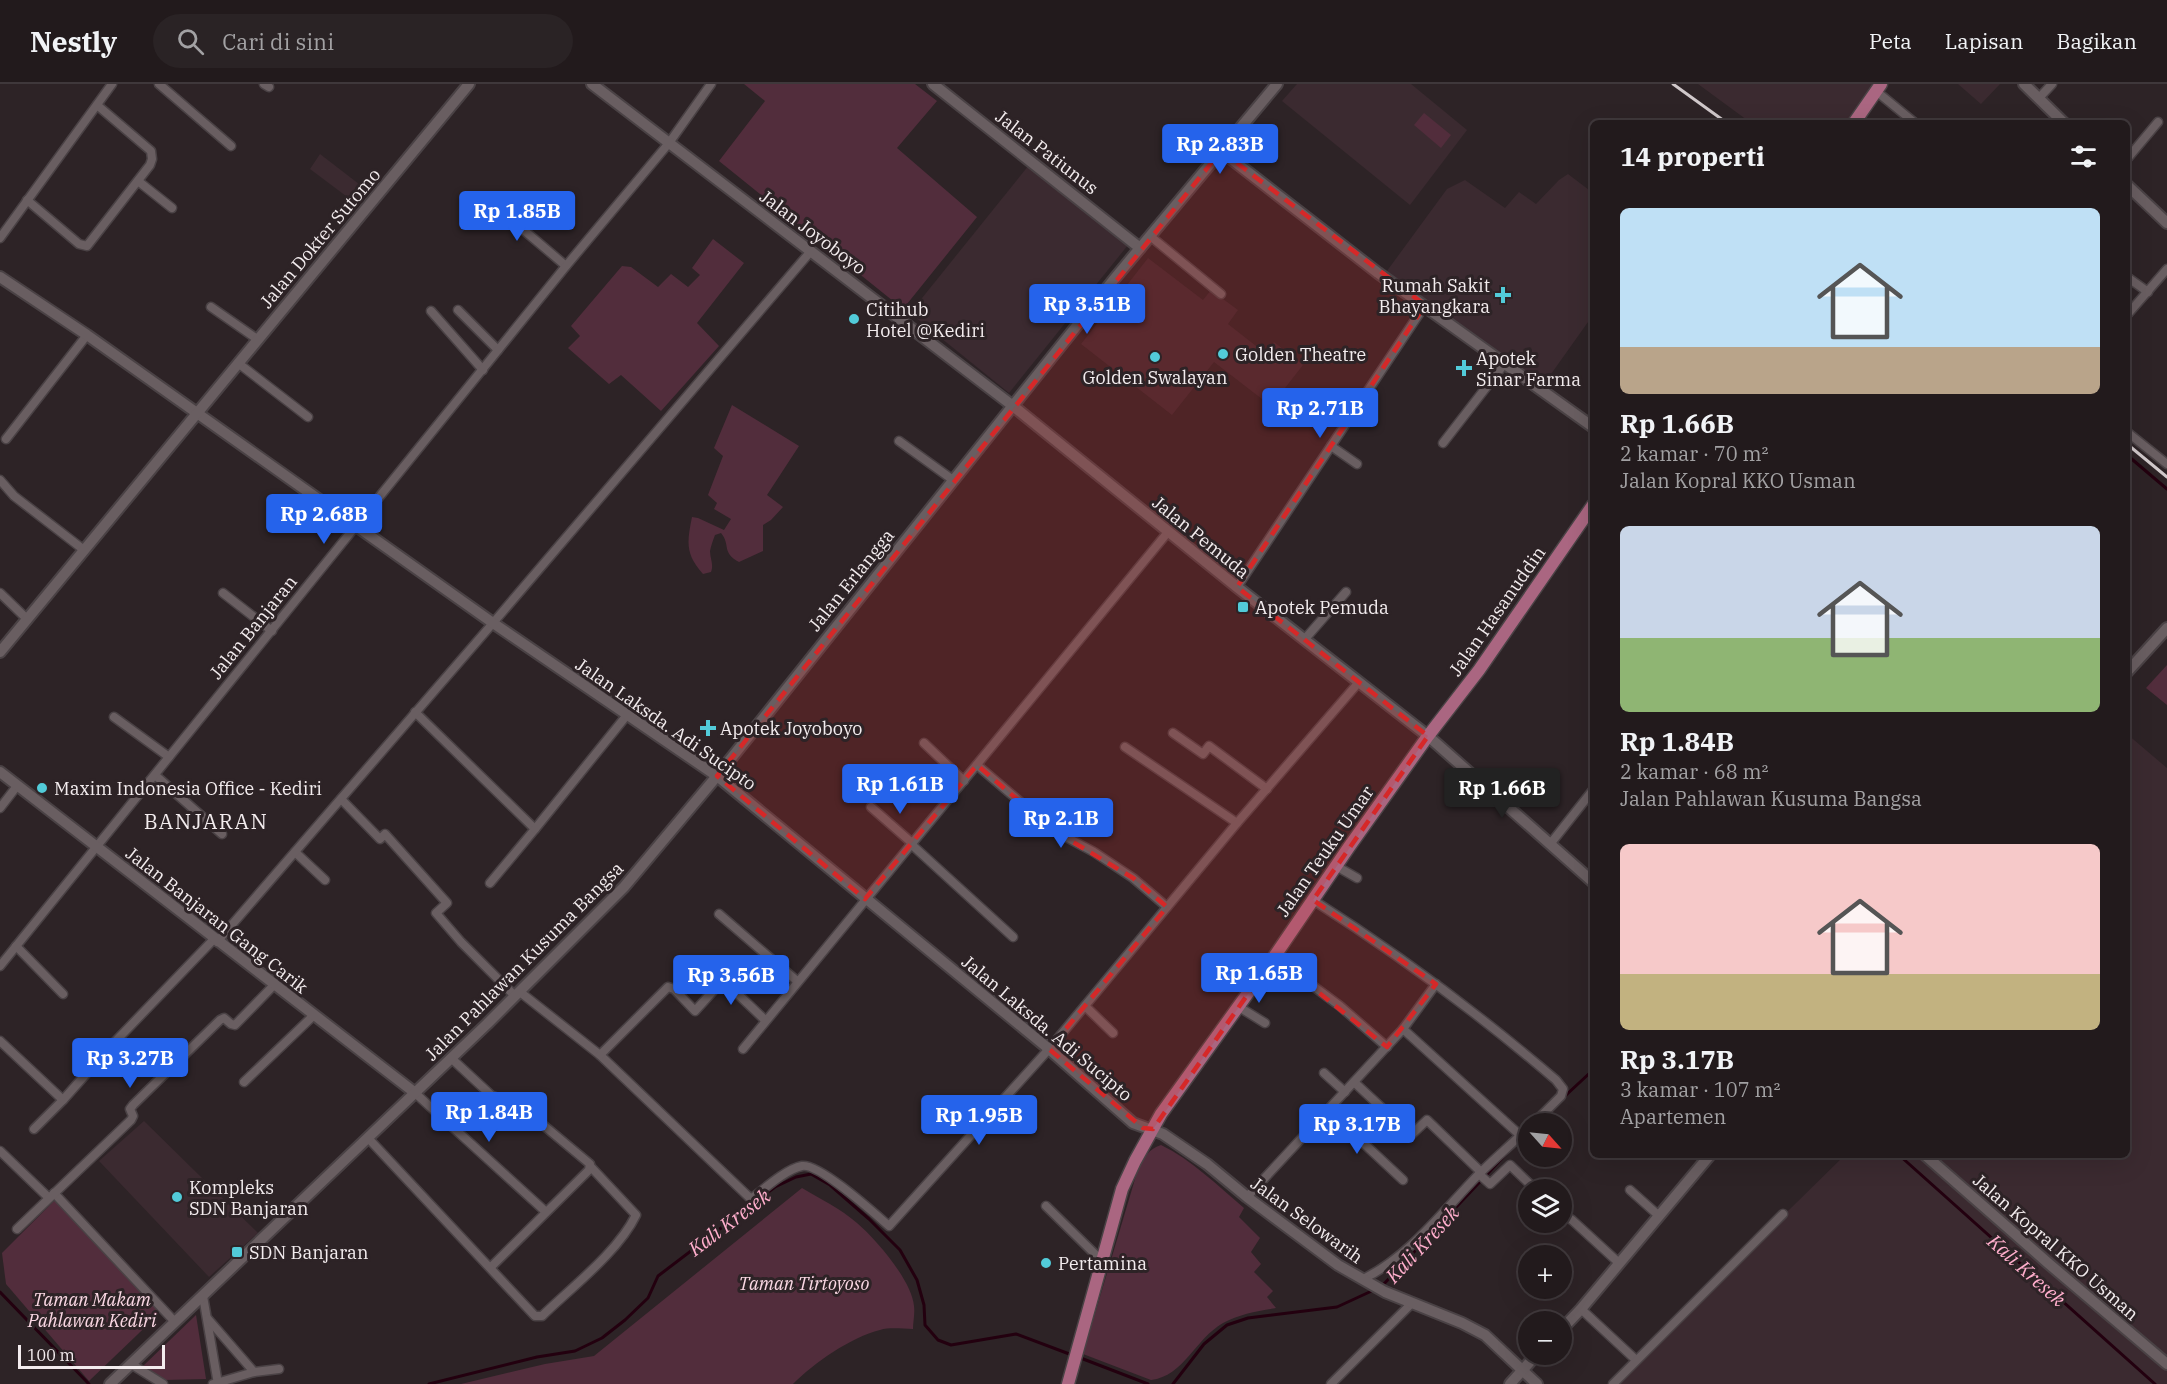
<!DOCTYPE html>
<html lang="id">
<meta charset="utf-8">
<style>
body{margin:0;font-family:"IBM Plex Serif",serif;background:#2a2325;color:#f1f3f6;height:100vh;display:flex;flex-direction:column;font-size:22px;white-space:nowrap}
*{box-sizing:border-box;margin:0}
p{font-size:20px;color:#a2a1a3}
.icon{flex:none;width:33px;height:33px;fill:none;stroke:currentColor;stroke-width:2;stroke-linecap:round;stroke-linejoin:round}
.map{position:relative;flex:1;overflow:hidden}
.details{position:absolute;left:1590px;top:36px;width:540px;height:1038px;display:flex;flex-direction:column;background:#221a1c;border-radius:9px;box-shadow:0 6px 24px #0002,0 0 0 2px #3f383b}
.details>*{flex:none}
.needle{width:39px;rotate:117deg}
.controls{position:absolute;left:1518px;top:1029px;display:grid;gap:12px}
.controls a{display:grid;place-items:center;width:54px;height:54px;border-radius:50%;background:#221a1c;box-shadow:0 6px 24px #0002,0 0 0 2px #3f383b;font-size:30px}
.scale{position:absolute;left:18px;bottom:15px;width:147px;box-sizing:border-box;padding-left:6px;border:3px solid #f3ecee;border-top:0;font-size:16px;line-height:21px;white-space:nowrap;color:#f3ecee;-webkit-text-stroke:4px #2d2326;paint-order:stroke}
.price{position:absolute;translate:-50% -51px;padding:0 14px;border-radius:6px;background:#2563eb;color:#fff;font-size:20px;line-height:39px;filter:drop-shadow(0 2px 3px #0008)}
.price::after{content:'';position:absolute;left:50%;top:36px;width:18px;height:14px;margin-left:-9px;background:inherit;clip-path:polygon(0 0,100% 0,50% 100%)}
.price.active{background:#222;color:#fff}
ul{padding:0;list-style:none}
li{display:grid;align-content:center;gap:12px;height:318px;padding:0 30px}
li span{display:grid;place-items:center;height:186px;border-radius:9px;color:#555}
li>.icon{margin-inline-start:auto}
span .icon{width:108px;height:108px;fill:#fffc;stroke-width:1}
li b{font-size:26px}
h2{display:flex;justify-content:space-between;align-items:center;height:72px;padding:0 30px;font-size:26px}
header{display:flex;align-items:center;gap:36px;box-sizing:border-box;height:84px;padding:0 30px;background:#221a1c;border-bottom:2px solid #3f383b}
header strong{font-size:28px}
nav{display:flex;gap:33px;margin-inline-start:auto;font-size:21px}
.search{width:420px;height:54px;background:#2a2325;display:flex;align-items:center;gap:15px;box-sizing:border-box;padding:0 21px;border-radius:33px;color:#a2a1a3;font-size:22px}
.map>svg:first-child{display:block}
</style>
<header>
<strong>Nestly</strong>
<div class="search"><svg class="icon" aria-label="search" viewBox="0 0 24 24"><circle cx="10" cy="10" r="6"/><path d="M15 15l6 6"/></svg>Cari di sini</div>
<nav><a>Peta</a><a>Lapisan</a><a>Bagikan</a></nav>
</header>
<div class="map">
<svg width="2167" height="1300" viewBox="0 0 2167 1300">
<rect width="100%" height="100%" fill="#2d2326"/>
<g fill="#3b2a30">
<polygon points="1297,0 1411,0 1467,46 1410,121 1282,17"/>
<polygon points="1698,0 1874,0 1847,39 1751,39"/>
<polygon points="1958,0 2000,0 1981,20"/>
<polygon points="320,70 368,107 358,121 310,85"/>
<polygon points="1029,81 1128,161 1009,309 910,229"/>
<polygon points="1568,90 1593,109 1593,231 1544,300 1384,191 1447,105 1465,96 1505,124 1519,108 1536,120 1559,96"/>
<polygon points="1148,174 1203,216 1211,206 1238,226 1228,240 1265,269 1274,258 1303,281 1271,322 1214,278 1172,331 1081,260"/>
<polygon points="2127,650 2167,684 2167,1300 1612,1300 1845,1071 2127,1071"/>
<polygon points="144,1037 258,1149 209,1193 99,1077"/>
</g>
<g fill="#522d3c">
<polygon points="744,0 915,0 937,17 897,64 977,133 903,225 719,77 765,17"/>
<polygon points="1424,29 1451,51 1441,64 1414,41"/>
<polygon points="713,155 744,179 697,239 719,262 661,327 621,291 609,300 568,264 580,252 571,242 622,182 631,183 658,203 671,190 688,203 700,191 692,184"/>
<path d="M732 321 799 362 767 411 783 423 771 436 763 441V467L739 478C721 468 731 461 721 449L715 451C713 456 711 462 710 467 710 475 714 480 711 488L703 490C685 470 687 458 692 433L698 434 724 446 731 435 714 425 717 419 708 411 723 372 714 364Z"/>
<polygon points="2167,581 2167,621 2146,604"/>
<path d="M1161 1061C1192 1076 1218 1102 1244 1124L1239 1133 1260 1154 1251 1168 1261 1180 1254 1188 1273 1207 1267 1213 1276 1224C1258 1227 1239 1230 1223 1239 1195 1255 1184 1292 1151 1296L1083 1270 1138 1085C1144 1074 1148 1065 1161 1061Z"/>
<path d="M802 1104C820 1115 840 1124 857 1139 876 1155 912 1197 914 1222 915 1230 913 1238 913 1245 903 1245 890 1243 880 1246 851 1253 814 1279 793 1300H461L545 1280 594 1272Z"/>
<polygon points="55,1116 161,1228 89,1297 6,1200 2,1169"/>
<polygon points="196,1231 206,1295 164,1296 142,1283"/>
</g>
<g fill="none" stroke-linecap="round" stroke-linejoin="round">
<g stroke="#23000f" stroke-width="3">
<polyline points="2127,371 2167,405"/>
<polyline points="1565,1012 1593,986"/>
<polyline points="1899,1071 2155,1300"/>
<polyline points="1382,1202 1507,1069"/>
<polyline points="0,1208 89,1300"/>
<polyline points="1078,1273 1148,1300"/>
<polyline points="429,1300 537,1273 575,1267 602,1254 625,1236 648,1214 658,1192 775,1103 796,1093 811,1090 830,1101 869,1135 900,1166 917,1196 924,1221 925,1241 938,1256 951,1261 1016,1250 1072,1271"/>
<polyline points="1173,1300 1204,1260 1227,1241 1248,1234 1337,1223 1376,1205"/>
</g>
<g stroke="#4a4245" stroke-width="11">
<g id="street">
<polyline points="159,0 231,62"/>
<polyline points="264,0 269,3"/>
<polyline points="1876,7 1915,39"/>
<polyline points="2039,14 2052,0"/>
<polyline points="2127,75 2158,38"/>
<polyline points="138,97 172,124"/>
<polyline points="486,114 566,182"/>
<polyline points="27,116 79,160 87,162 150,81 152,75 151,67 97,21"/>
<polyline points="1150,152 1221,210"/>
<polyline points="0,154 112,0"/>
<polyline points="2127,193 2148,208"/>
<polyline points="211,223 257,255"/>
<polyline points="458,226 498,266"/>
<polyline points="431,227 483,286"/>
<polyline points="2127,231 2167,185"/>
<polyline points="238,279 308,333"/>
<polyline points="2127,348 2167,380"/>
<polyline points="6,355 87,251"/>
<polyline points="899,357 953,396"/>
<polyline points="1443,359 1505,279"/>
<polyline points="1331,362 1357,380"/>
<polyline points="0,396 14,412 84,466"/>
<polyline points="1237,503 1425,221"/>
<polyline points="0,509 27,535"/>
<polyline points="223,509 272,547"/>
<polyline points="1304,556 1346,508"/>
<polyline points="415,628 535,745 490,799"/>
<polyline points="114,633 169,673"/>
<polyline points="1173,649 1203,670 1209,662 1267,705"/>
<polyline points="924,659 964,697"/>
<polyline points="1125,663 1237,739"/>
<polyline points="977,681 1053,746 1094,768 1133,794 1167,823"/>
<polyline points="155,691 222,750"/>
<polyline points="341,715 380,755 385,750 447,819 436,829 461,858 515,912"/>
<polyline points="871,723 912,759"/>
<polyline points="0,724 17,702"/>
<polyline points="535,745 627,631"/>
<polyline points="1551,759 1593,706"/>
<polyline points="911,760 1013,853"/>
<polyline points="295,768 325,796"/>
<polyline points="1336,782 1357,794"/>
<path d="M1313 816C1398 870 1479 930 1556 996L1563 1005 1561 1012 1533 1040"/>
<polyline points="719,830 797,897"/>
<polyline points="217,858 493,539 811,167"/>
<polyline points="16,862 63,910"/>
<polyline points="1274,873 1340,922 1387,963"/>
<polyline points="0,882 566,182 669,59 711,0"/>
<path d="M520 908 600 971 751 1115C764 1105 786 1085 802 1082 819 1079 874 1129 889 1142L1049 965 1237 739 1359 598"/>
<polyline points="1085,922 1113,949"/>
<polyline points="1239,923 1265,939"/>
<polyline points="1403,945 1521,1052"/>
<polyline points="0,957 63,1016"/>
<polyline points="743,965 1168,448"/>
<polyline points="600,971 668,903 674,905 695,927 723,896 765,936"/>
<polyline points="451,974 492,1012 518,1020 590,1080 589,1086 491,1183"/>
<polyline points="1324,989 1345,1008"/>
<polyline points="244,998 314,931"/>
<polyline points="1354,998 1411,1051 1427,1036 1481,1088"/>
<polyline points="414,1008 546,1128"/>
<polyline points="1329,1027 1403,1096"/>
<polyline points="34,1045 63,1016 109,964 214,855"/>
<path d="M368 1054 535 1232H542C572 1203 618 1168 636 1131L590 1082"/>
<polyline points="0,1067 49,1114"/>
<polyline points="1479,1090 1490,1100 1510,1081 1536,1106"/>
<polyline points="1630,1106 1658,1131"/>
<polyline points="54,1109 175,1238"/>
<polyline points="1247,1113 1403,945 1436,900"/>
<polyline points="1046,1122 1102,1177"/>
<polyline points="1562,1130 1572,1136 1619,1179"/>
<polyline points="17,1145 131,1036 133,1032 130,1025 133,1021 220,936 224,934 231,940 235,941 274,901"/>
<path d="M1363 1195C1409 1173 1443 1127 1478 1091 1494 1075 1512 1060 1528 1044"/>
<polyline points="203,1212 218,1300"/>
<polyline points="1581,1225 1636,1276"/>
<polyline points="208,1235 254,1288"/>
<polyline points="131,1280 163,1300"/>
<polyline points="213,1300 254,1288 279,1285"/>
<polyline points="1331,1300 1412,1219"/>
<polyline points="1613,1300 1783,1130"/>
</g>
</g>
<g stroke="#4a4245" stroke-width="14">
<g id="secondary">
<polyline points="592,0 1013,322 1237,503 1428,652 1593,798"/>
<polyline points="933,0 1140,164"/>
<polyline points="2024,0 2064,39"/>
<polyline points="1221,67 1378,189 1593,343"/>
<polyline points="2127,101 2167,139"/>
<polyline points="0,193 87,251 493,539 717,692 1049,965 1133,1039 1163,1050 1207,1080 1247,1113 1338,1181 1385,1208 1462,1239 1485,1251 1537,1300"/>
<polyline points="0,568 469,0"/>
<polyline points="2127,588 2167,544"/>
<polyline points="0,688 414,1008"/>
<polyline points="1925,1071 2048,1179 2167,1280"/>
<polyline points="1562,1245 1581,1225 1710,1071"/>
<polyline points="110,1300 487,940 624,803 717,692 1115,194 1277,0"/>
<polyline points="1510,1300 1537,1270"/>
</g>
</g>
<g stroke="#4a4245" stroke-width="15">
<g id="primary">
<polyline points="1854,39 1881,0"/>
<polyline points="1068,1300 1122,1105 1135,1077 1161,1030 1274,873 1349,763 1428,652 1479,586 1593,421"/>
</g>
</g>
<use href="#street" stroke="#695e61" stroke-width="8"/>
<use href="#secondary" stroke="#695e61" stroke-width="10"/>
<use href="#primary" stroke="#aa6681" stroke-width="12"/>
<g stroke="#d0c8ca" stroke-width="3">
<polyline points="1673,0 1727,39"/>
<polyline points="2127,360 2167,393"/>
</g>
</g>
<path fill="#d62828" fill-opacity="0.2" stroke="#d62828" stroke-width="4.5" stroke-dasharray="12 8" stroke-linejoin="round" d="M1221 67 1425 221 1237 503 1428 652 1313 816 1436 900 1387 963 1274 873 1153 1045 1143 1044 1049 965 1167 823 1133 794 1053 746 977 681 865 815 717 692Z"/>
<g fill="#52cbd9" stroke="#2d2326" stroke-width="2">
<path d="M1500 202h6v6h6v6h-6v6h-6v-6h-6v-6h6z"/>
<circle cx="854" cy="235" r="6"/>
<circle cx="1223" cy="270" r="6"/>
<circle cx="1155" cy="273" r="6"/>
<path d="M1461 275h6v6h6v6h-6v6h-6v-6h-6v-6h6z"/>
<rect x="1237" y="517" width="12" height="12" rx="3"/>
<path d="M705 635h6v6h6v6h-6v6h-6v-6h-6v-6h6z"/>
<circle cx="42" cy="704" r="6"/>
<circle cx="177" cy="1113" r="6"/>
<rect x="231" y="1162" width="12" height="12" rx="3"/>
<circle cx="1046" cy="1179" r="6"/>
</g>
<g text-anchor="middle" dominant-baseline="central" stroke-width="6" stroke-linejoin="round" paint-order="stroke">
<g font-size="18" fill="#f3ecee" stroke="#2d2326">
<text transform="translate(1047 68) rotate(38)">Jalan Patiunus</text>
<text transform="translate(813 148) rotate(37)">Jalan Joyoboyo</text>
<text transform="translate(320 154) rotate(-50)">Jalan Dokter Sutomo</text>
<text transform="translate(1201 453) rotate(39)">Jalan Pemuda</text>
<text transform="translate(851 496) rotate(-51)">Jalan Erlangga</text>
<text transform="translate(1497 527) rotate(-55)">Jalan Hasanuddin</text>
<text transform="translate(253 543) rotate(-51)">Jalan Banjaran</text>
<text transform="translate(666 640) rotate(35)">Jalan Laksda. Adi Sucipto</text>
<text transform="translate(1325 767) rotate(-55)">Jalan Teuku Umar</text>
<text transform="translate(217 836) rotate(38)">Jalan Banjaran Gang Carik</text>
<text transform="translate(524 877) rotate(-45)">Jalan Pahlawan Kusuma Bangsa</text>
<text transform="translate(1047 944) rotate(40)">Jalan Laksda. Adi Sucipto</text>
<text transform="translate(1307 1136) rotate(36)">Jalan Selowarih</text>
<text transform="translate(2056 1163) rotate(41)">Jalan Kopral KKO Usman</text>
</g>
<g font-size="18" fill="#f3ecee" stroke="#2d2326" text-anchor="start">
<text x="1490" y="201" text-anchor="end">Rumah Sakit<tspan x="1490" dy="21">Bhayangkara</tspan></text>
<text x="866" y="225">Citihub<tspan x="866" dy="21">Hotel @Kediri</tspan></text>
<text x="1235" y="270">Golden Theatre</text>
<text x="1476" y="274">Apotek<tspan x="1476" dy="21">Sinar Farma</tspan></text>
<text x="1155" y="293" text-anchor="middle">Golden Swalayan</text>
<text x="1255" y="523">Apotek Pemuda</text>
<text x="720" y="644">Apotek Joyoboyo</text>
<text x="54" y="704">Maxim Indonesia Office - Kediri</text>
<text x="189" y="1103">Kompleks<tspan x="189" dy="21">SDN Banjaran</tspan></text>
<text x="249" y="1168">SDN Banjaran</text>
<text x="1058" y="1179">Pertamina</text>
</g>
<g font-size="18" font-style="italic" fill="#fbd8e4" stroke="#2d2326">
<text x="804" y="1199">Taman Tirtoyoso</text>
<text x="92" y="1215">Taman Makam<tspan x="92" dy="21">Pahlawan Kediri</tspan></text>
</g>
<g font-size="20" font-style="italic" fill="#ffaecc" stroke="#2d2326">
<text transform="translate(729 1138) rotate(-37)">Kali Kresek</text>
<text transform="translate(1422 1160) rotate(-47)">Kali Kresek</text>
<text transform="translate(2027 1186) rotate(42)">Kali Kresek</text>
</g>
<g font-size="21" letter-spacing="1.5" fill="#f3ecee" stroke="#2d2326">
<text x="206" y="737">BANJARAN</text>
</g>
</g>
</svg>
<div class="controls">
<a><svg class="needle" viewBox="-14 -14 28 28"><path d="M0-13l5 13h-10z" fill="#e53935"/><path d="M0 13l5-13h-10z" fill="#a2a1a3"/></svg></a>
<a><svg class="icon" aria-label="layers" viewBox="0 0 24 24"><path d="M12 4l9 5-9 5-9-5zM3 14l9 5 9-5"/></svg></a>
<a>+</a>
<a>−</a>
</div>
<div class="scale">100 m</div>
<b class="price" style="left:1220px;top:91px">Rp 2.83B</b>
<b class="price" style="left:517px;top:158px">Rp 1.85B</b>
<b class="price" style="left:1087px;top:251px">Rp 3.51B</b>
<b class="price" style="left:1320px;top:355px">Rp 2.71B</b>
<b class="price" style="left:324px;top:461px">Rp 2.68B</b>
<b class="price" style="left:900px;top:731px">Rp 1.61B</b>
<b class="price active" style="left:1502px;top:735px">Rp 1.66B</b>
<b class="price" style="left:1061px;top:765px">Rp 2.1B</b>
<b class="price" style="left:1259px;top:920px">Rp 1.65B</b>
<b class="price" style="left:731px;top:922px">Rp 3.56B</b>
<b class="price" style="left:130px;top:1005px">Rp 3.27B</b>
<b class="price" style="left:489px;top:1059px">Rp 1.84B</b>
<b class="price" style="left:979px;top:1062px">Rp 1.95B</b>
<b class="price" style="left:1357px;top:1071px">Rp 3.17B</b>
<section class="details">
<h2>14 properti<svg class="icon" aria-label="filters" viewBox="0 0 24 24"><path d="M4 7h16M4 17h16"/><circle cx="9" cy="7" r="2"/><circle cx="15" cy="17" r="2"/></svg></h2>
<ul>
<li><span style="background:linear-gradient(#bfe0f5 75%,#b9a48a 0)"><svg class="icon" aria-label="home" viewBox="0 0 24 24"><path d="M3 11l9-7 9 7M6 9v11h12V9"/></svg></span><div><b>Rp 1.66B</b><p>2 kamar · 70 m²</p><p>Jalan Kopral KKO Usman</p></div></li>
<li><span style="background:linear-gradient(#c9d6e8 60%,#8fb573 0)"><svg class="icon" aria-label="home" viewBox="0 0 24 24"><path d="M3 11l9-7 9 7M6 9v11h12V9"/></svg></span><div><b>Rp 1.84B</b><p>2 kamar · 68 m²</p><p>Jalan Pahlawan Kusuma Bangsa</p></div></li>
<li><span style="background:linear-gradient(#f6c9c9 70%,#c2b280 0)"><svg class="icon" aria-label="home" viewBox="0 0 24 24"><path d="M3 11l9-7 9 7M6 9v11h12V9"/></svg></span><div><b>Rp 3.17B</b><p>3 kamar · 107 m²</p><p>Apartemen</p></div></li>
</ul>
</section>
</div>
